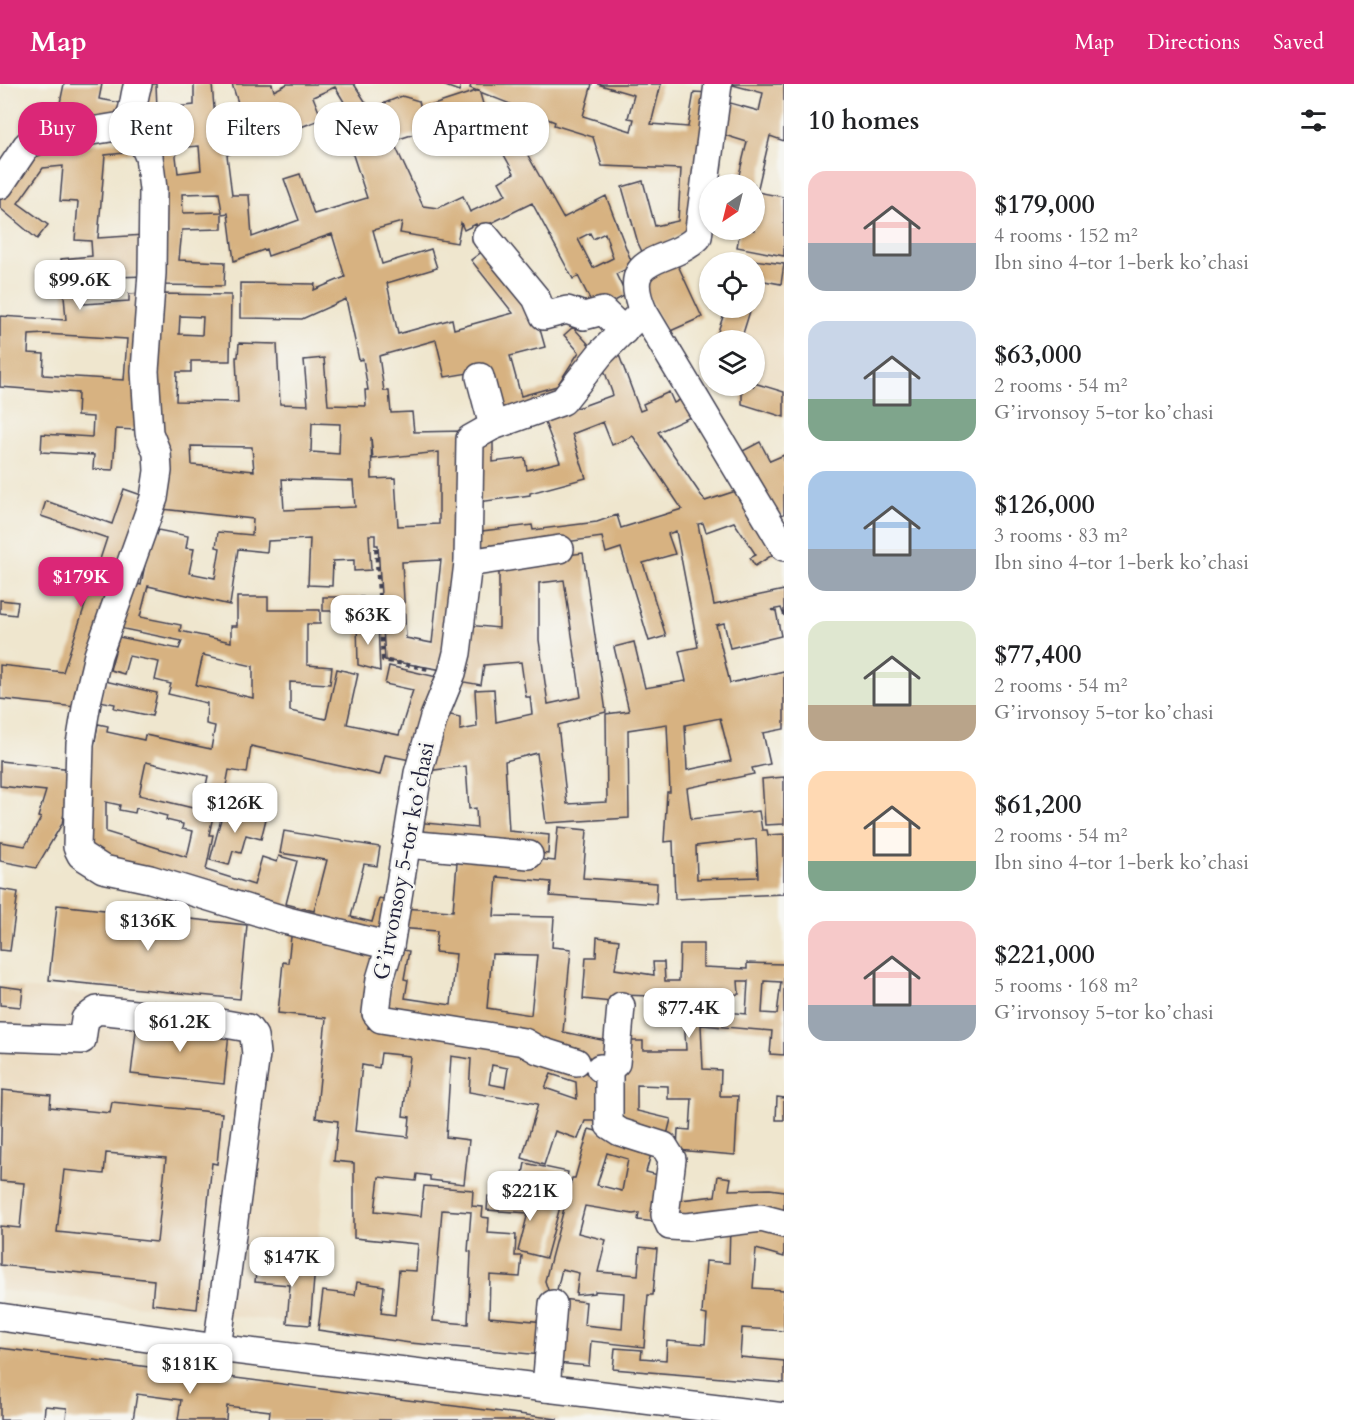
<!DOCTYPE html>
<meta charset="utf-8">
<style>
body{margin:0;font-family:Cardo,serif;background:#f6f6f6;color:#202124;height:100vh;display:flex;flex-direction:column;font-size:22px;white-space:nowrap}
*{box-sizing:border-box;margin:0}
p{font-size:20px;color:#757577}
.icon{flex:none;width:33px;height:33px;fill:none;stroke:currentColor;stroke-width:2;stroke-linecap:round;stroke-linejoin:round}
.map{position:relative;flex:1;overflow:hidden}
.details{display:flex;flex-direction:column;background:#fff;width:570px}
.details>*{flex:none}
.hud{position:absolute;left:18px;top:18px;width:570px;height:54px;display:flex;gap:12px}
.needle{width:39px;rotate:215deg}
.controls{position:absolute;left:699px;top:90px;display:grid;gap:12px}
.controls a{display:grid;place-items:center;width:66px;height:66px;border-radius:50%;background:#fff;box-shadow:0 2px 4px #0004;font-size:30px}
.price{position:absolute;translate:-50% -51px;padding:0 14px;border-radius:12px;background:#fff;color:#222;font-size:20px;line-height:39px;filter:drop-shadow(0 2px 3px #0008)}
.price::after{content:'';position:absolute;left:50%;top:36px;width:18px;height:14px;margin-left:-9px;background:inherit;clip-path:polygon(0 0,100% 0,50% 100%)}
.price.on{background:#db2777;color:#fff}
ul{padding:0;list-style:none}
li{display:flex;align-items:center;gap:18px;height:150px;padding:0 24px}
li span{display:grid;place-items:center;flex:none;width:168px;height:120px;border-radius:18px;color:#555}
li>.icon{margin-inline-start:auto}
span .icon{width:72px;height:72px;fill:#fffc;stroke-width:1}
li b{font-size:26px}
h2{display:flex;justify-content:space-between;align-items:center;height:72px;padding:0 24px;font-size:26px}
.tag{padding:0 21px;border-radius:24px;background:#fff;box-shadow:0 2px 4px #0004;font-size:21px;line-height:54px}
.tag.on{background:#db2777;color:#fff}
header{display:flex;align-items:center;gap:36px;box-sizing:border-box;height:84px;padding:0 30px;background:#db2777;color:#fff}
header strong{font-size:28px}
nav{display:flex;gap:33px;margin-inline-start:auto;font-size:21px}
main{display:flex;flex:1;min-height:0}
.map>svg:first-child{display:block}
</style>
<header>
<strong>Map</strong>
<nav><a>Map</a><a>Directions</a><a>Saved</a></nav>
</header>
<main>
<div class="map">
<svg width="784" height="1336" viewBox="0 0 784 1336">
<rect width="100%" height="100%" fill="#f6f6f2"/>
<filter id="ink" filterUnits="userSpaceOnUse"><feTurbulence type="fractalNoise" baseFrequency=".0167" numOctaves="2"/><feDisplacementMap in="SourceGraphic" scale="12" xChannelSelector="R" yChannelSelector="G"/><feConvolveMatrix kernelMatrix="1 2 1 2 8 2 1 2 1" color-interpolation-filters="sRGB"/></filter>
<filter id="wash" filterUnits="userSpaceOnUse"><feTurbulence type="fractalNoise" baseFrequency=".008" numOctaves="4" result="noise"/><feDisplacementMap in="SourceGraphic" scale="24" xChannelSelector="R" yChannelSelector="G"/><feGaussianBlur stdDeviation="1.35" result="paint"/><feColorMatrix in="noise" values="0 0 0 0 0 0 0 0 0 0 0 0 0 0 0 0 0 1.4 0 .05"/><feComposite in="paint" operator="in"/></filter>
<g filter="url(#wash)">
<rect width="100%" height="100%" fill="#efe6ce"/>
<g fill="#ead8ba">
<polygon points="784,141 784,308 755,299 754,256 715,256 726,224 754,224 754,178 728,178 729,173 741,175 743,164 737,163 740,146"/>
<polygon points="0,902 349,936 338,1037 330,1037 310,1241 0,1206"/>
</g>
<g id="blocks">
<g fill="#d7b281" fill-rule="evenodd">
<polygon points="64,0 102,0 99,15 127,20 123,38 34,44 38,20 59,24"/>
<path d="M145 0H156L157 25 194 21V0H212L215 36 240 25 232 0H272L274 7 287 0H354L370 25 402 12 419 17 421 25 479 6 485 27 393 57 423 122 438 124 463 112 470 128 506 111 499 98 514 89 498 60 516 50 563 134 606 112 633 182 616 190 626 211 596 227 578 192 573 195 532 119 479 145 476 140 464 146 461 139 457 159 400 149 402 138 373 146 382 180 431 165 437 184 387 199 398 250 452 235 454 245 513 229 471 176 487 164 534 224 545 263 510 272 521 312 557 302 579 268 564 251 573 243 593 265 559 314 500 337 486 286 445 293 436 256 379 272 384 307H389L391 329 412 328 414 348 464 347 449 587 385 576 378 461H375V451H369L371 486 354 487V476L333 477 332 502 308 501 310 455 268 457 267 468 238 465 230 521 148 502 140 533 181 541 180 547 231 558V542H237V513H268V526H320V540H307V581L332 583 330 600 290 598V627L326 635 337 585 358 590 347 640 399 651 413 606 385 600 389 582 441 594 415 677 385 671 380 691 251 662 247 689 229 686 220 733 213 732 209 751H213L206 786 254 801 262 773 277 778 279 772 297 777 286 820 314 827 327 776 280 769 284 747 380 763 377 782 364 780 351 833 372 838 379 814 394 817 388 855 88 771 85 661H94L98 640 108 642 107 648 144 656 145 651 211 665 215 642 206 640 207 619 168 610 171 600 155 596 159 578 129 572 124 590 110 586 119 553 179 565 182 557 119 544 131 498 141 501 149 460 158 446 188 452 186 464 194 465 189 489 215 494 220 464 216 463 218 448 252 451 253 435 162 425 157 358 159 210 231 211 230 277H191V288H177L176 317 238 318 236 273H238L239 259 277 260 280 320 308 321 304 276 324 274 328 321 366 322 365 306H368L363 275 359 276 346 215 302 235 240 234V199L315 200 314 206 345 193 332 150 268 172 266 165 234 177 228 129 222 130V145L182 146 179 176 225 178 224 202 160 201 161 91 156 43H159L158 39 142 40ZM335 3 352 31 341 34 367 114 314 130 300 90 284 95 299 136 252 153 249 111H232L227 71 322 35 313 13ZM199 62 201 86 178 89 175 64ZM219 109 222 128 183 129 182 110ZM590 149 593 155 605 149 613 174 593 184 578 155ZM180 232 203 233 202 251 179 250ZM312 339 340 340 339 370 311 368ZM371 353 373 375 439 368V440L398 442 395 394 372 395ZM191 362 252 363 254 387 192 381ZM282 395 353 397 355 423 284 426ZM441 476 432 559 406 554 402 478ZM203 571 253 582V614L196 601ZM146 678 208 692 201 726 139 711ZM106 718 120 721 119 726 135 729 136 724 167 732 166 736 183 740 182 745 193 747 187 773 106 748Z"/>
<polygon points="440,0 461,0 459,7"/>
<polygon points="471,0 592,0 583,32 631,47 634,35 628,34 634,11 597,0 661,0 651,40 688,43 694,8 710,9 696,139 645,174 638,159 622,103 643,97 655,142 678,137 681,85 602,82 593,53 554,41 555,38 470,4"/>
<polygon points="729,0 784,0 784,57 770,52 757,108 784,113 784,172 737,163 740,146 754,146 754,100 711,100 712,93 738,95 747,58 721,50 730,19 759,27 763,9"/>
<path d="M132 56 134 68 105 71 98 154 144 151 147 192 82 194 84 220 129 217V210L144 209 137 346 116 345 113 386 93 385 94 371 41 368 42 350 92 353 93 333 77 332 78 309 0 303V232L66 236 61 175 92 172 91 157 75 156 78 118 60 117 63 82 43 84 18 119 48 141 37 155 0 124V111L33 66ZM45 250 127 255 124 296 43 291 44 270 28 269 29 251Z"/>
<polygon points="729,173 784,180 781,200 754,195 754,178 728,178"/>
<polygon points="675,175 702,233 666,249 643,201"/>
<polygon points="726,224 751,224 741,256 715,256"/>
<path d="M619 271 640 327 645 325 643 320 669 308 674 319 688 312 697 330 658 348 705 417 742 405 777 468 755 482 750 474 756 471 734 438 706 448 703 439 698 440 714 521 784 506V532L781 524 771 526 776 527 781 552 730 564 724 539 716 541 730 599 784 587V645L763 649 770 680 752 684 754 690 687 704 691 735 759 727 762 746H767L768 751 784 750V810L675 815 673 757 664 758 667 708H670L667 640 628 646 629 734 546 739 537 669 505 677 509 747 549 751 548 770 413 757 415 738 477 744 476 724 469 725 466 682 426 687 441 629 460 633V646L477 643 475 606 494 605 496 638 532 630 530 613H526L521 578 484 581 481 601 458 597 467 541 499 544V483L519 477 583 469 606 628 558 641 567 720 607 718 606 630 629 627 614 563 634 558 645 604 686 597 679 567 698 563 676 447 668 450 675 470 643 479 666 552 649 557 621 464 606 469 602 453 477 470 474 448 532 441 533 446 597 438 617 431 621 444 682 425 633 352 612 361 603 338 572 350 586 394 530 409V411L479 418 476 359 493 352V378L525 374 527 386 560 378 544 336 613 311 601 277ZM564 496 581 613 548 620 539 556V499ZM720 634 731 677 687 686 685 641ZM756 755 758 793 697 795 696 762Z"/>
<polygon points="754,299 784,308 784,333 742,320 742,302 754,302"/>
<polygon points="760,358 770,377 784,371 784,430 777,432 739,369"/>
<polygon points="124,405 147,413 76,623 0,615 0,581 63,588 107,454 41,432 46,417 112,440"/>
<rect x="323" y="513" width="40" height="14"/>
<polygon points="0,516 18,518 16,531 0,529"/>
<polygon points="357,539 378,539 380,587 358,581"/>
<polygon points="105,597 157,609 152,632 114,624 115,620 100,617"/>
<polygon points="0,677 72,685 62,740 36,784 0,777 0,758 25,762 41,734 38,733 46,707 0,702"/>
<polygon points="784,693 784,740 765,741 762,695"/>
<polygon points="224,724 266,735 261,755 246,751 241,769 233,767 229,781 210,776"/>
<path d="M558 743 587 746 583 794 657 799 656 820 550 812 551 798 497 793 494 832 554 833 552 863 571 865 563 948 616 959 601 1037H585L578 1055 555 1047 544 1081 522 1074 538 1020 469 1008 471 975 451 972 446 1053 469 1056 464 1100 430 1096V1092L417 1090 416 1097 379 1093 375 1127 421 1132 424 1102 473 1106 472 1122 483 1123 482 1133 489 1134 488 1149 516 1151 515 1172H522L520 1193 490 1191 489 1233 545 1238 541 1271 410 1259 318 1246 323 1207 355 1211 357 1198 384 1202 381 1229 395 1231 399 1186 416 1187 418 1160 354 1154V1079L334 1077 338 1037 316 1034 326 934 278 929 283 878 288 879 292 844 379 864 368 944 430 951 386 927 397 865 409 867 404 895 408 896 405 914 451 921 456 870 435 868 437 847 398 844 400 824 453 827 458 767 555 777ZM492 870 537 871 531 931 487 924ZM381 969 410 972 403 1032 410 1033 408 1053 355 1047 362 981 379 984ZM492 981 508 984 505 1003 489 1000ZM551 990 576 998 577 1015 545 1004ZM442 1126 471 1128 468 1167 471 1168 468 1240 433 1237Z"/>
<polygon points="0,805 18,808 10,867 0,866"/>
<polygon points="57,821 247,841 240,915 49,896"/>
<path d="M597 853 619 856 615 885 654 891 653 878H664L665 897H679L680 860H703V883L747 885V879L784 880V971L770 970 772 947 701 941 703 985 721 986 720 1012H738L735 1071 677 1066 678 1045 690 1046 692 1015H668V1002L637 1001V1027L671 1035 665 1059 618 1046 621 957H643V966H686L683 913 622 911 621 919 583 915 586 873H596ZM738 897H748L746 930 716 927 715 911 739 910ZM764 897 781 898 777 930 762 929Z"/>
<polygon points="0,902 23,905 21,923 0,921"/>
<polygon points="137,938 229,948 224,1000 131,990"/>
<path d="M2 1006 51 1011 50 1023 110 1029 112 1018 222 1029 217 1080 212 1079 197 1225 152 1220 154 1196 0 1181V1142L20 1144 24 1099 0 1097ZM106 1069 166 1074 157 1158 57 1148 64 1086 104 1090Z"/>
<polygon points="777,1013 784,1014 784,1036 776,1036"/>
<path d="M589 1045 653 1063 646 1088 662 1092 656 1138 638 1136 639 1129 633 1130 585 1122 578 1149 606 1156 598 1188 638 1191 640 1163 657 1165 653 1211H648L644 1263 591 1257 589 1282 556 1279 562 1215 586 1218 584 1241 622 1245 624 1209 595 1207V1209L576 1211 579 1189 562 1185 556 1210 549 1209 545 1197 572 1094H575ZM607 1069 628 1075 622 1107 597 1101Z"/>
<polygon points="525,1079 568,1088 564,1109 521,1100"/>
<polygon points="718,1092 731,1094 729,1106 770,1105 784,1107 784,1136 674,1138 672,1117 715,1112"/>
<polygon points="488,1112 531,1115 560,1123 546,1174 518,1167 528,1129 487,1126"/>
<polygon points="730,1142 784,1146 784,1173 756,1165 753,1204 784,1206 784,1247 742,1244 740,1273 784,1277 784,1299 613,1285 615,1264 642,1266 641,1274 666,1276 667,1257 705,1260 707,1231 702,1230 706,1177 729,1179"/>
<polygon points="257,1178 315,1183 310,1241 287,1239 290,1201 255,1198"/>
<polygon points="0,1264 557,1335 557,1336 269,1336 270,1327 227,1322 226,1336 178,1336 181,1316 137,1310 133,1336 66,1336 67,1324 45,1322 44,1336 0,1336"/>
</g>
</g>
</g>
<g filter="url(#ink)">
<use href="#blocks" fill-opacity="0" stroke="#413f51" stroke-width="1.5"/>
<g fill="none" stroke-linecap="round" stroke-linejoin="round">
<g stroke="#413f51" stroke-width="30">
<g id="minor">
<path d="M718 0 698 153C670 182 618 167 643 227L784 463"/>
<polyline points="134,25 138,48 149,73 153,105 152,189 145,287 149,349 157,369 158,387 154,414 98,571 87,618 80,660 77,763 81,771 103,785 150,795 288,837 390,862"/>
<path d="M0 101 27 61 43 55 122 42C136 30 132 16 138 0"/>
<polyline points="486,153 536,214 544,232 567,226 584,232 603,227 624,247"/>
<polyline points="480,293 493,342"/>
<polyline points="468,479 560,465"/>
<polyline points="406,760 529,771"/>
<polyline points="0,953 82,956 85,935 97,926 220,939 248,944 254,952 256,970 217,1264"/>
<polyline points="576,978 538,966 524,958 381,935 376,929 380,895 390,862 418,689 434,633 452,589 457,569 468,479 470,355 493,342 563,317 601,269 643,227"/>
<polyline points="600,984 609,985 609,1041 620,1048 664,1062 672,1075 665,1131 670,1142 687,1143 761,1134 784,1140"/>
<polyline points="609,985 616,979 621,922"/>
<polyline points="0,1233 217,1264 784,1333"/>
<polyline points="546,1304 553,1220"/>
</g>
</g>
<polyline stroke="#413f51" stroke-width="4" stroke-dasharray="4.5 4.5" stroke-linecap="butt" points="376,464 383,576 428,585"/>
<use href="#minor" stroke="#fff" stroke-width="27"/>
</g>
</g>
<g text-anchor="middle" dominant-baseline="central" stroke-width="5" stroke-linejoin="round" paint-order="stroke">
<g font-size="22" fill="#22223b" stroke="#f6f6f2">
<text transform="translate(404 777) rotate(-79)">Gʼirvonsoy 5-tor koʼchasi</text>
</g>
</g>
</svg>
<div class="controls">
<a><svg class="needle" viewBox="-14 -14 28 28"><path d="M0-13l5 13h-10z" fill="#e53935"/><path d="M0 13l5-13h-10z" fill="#757577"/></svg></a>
<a><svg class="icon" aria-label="locate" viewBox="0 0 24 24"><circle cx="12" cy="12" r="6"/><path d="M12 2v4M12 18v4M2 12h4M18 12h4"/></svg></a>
<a><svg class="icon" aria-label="layers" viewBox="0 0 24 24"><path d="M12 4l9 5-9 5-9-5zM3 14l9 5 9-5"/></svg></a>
</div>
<b class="price" style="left:80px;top:227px">$99.6K</b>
<b class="price on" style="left:81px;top:524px">$179K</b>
<b class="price" style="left:368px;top:562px">$63K</b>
<b class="price" style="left:235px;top:750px">$126K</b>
<b class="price" style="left:148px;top:868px">$136K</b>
<b class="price" style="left:689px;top:955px">$77.4K</b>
<b class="price" style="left:180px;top:969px">$61.2K</b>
<b class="price" style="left:530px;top:1138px">$221K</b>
<b class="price" style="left:292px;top:1204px">$147K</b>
<b class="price" style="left:190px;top:1311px">$181K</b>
<div class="hud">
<a class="tag on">Buy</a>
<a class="tag">Rent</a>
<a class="tag">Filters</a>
<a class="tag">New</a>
<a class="tag">Apartment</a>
</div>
</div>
<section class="details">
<h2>10 homes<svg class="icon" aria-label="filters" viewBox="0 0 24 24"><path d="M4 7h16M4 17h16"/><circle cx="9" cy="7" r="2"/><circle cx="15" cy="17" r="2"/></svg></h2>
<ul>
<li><span style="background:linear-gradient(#f6c9c9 60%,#9aa5b1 0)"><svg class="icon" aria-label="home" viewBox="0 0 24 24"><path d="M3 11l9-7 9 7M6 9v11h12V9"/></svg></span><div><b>$179,000</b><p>4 rooms · 152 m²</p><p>Ibn sino 4-tor 1-berk koʼchasi</p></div></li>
<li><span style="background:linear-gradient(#c9d6e8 65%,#7fa58c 0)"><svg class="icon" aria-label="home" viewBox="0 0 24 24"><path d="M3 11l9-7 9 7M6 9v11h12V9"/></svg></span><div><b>$63,000</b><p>2 rooms · 54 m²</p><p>Gʼirvonsoy 5-tor koʼchasi</p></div></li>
<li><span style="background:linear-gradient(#a9c7e8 65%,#9aa5b1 0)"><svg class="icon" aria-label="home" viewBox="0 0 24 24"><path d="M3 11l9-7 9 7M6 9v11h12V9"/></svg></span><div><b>$126,000</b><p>3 rooms · 83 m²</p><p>Ibn sino 4-tor 1-berk koʼchasi</p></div></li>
<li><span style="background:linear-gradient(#dfe7d0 70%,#b9a48a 0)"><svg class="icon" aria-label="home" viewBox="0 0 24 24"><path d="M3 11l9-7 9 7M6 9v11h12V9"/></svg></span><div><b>$77,400</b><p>2 rooms · 54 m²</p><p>Gʼirvonsoy 5-tor koʼchasi</p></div></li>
<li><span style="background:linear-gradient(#ffd9b3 75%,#7fa58c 0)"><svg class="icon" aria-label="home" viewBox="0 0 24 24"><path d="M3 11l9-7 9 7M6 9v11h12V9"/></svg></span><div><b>$61,200</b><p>2 rooms · 54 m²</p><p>Ibn sino 4-tor 1-berk koʼchasi</p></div></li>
<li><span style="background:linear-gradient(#f6c9c9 70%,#9aa5b1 0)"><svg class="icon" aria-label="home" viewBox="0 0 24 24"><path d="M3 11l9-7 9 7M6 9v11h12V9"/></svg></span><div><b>$221,000</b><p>5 rooms · 168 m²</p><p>Gʼirvonsoy 5-tor koʼchasi</p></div></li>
</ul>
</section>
</main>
